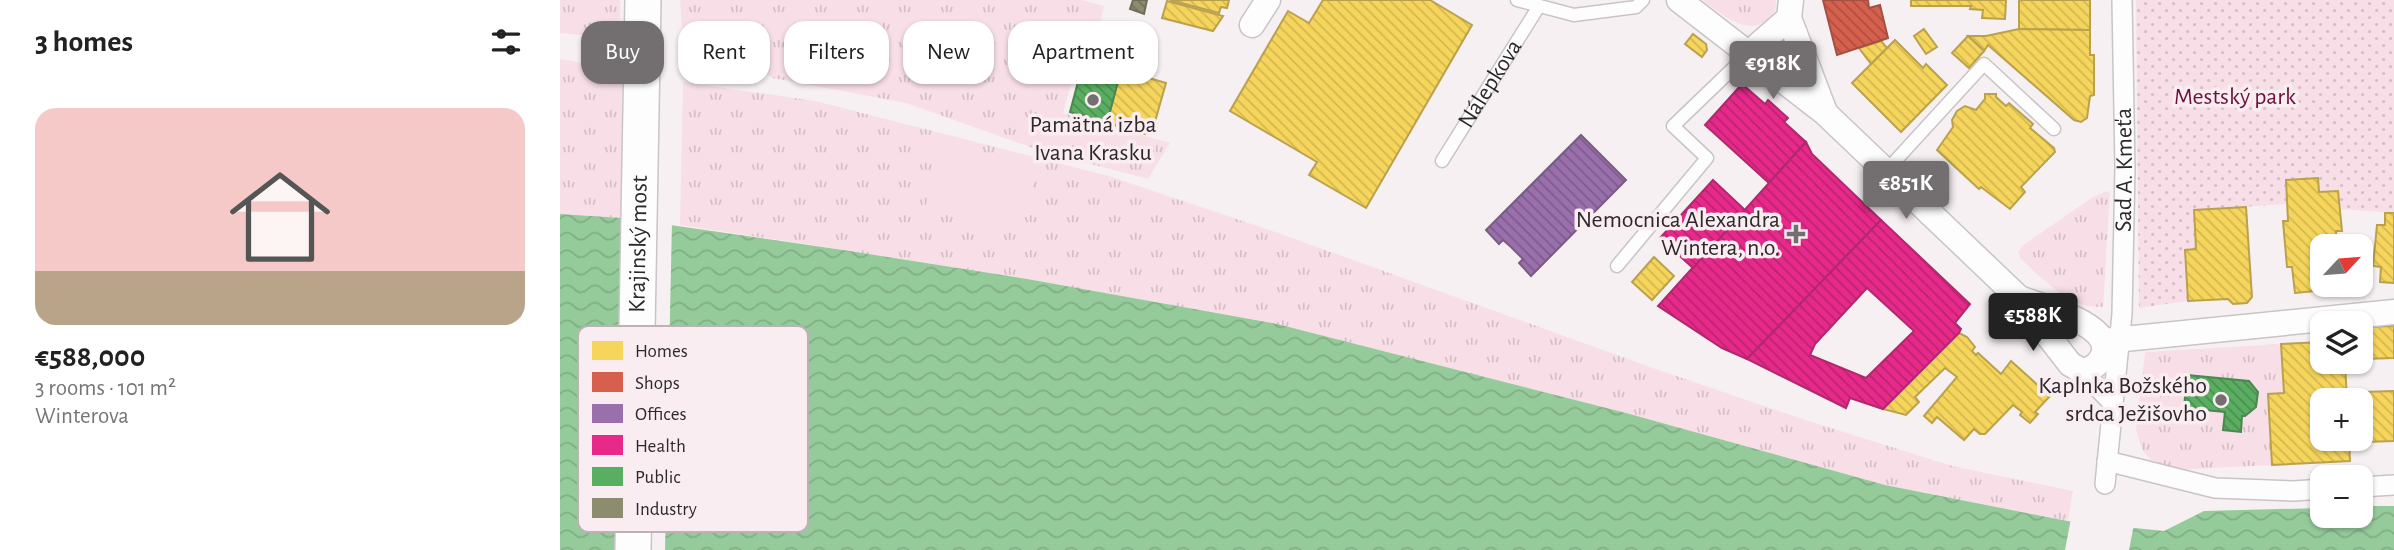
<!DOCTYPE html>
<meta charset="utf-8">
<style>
body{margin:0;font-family:"Alegreya Sans",sans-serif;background:#f6f6f6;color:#222;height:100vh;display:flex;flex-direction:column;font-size:26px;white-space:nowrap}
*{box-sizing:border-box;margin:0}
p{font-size:23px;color:#767676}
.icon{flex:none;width:38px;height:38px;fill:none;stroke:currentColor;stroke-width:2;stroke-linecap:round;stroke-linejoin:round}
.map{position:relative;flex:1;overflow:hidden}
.sheet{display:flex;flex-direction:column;background:#fff;width:560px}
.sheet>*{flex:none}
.guide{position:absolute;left:21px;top:21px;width:665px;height:63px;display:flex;gap:14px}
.needle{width:46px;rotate:64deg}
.fabs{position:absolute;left:1750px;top:234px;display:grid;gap:14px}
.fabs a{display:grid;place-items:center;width:63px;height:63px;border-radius:14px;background:#fff;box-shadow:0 2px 5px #0004;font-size:35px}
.price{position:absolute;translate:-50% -60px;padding:0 16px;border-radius:7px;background:#736f70;color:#fff;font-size:23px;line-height:46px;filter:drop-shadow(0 2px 4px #0008)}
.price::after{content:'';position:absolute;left:50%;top:42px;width:21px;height:16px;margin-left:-10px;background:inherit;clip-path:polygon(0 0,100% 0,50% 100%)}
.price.on{background:#222;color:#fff}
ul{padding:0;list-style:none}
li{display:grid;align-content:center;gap:14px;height:371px;padding:0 35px}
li+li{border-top:2px solid #e0e0e0}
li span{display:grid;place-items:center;height:217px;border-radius:21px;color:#555}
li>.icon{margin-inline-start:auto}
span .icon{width:126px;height:126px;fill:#fffc;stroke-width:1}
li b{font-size:30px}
h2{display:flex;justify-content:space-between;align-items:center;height:84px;padding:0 35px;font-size:30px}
.pill{padding:0 24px;border-radius:21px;background:#fff;box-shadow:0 2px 5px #0004;font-size:24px;line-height:63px}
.pill.on{background:#736f70;color:#fff}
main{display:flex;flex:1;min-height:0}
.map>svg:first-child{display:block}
</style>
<main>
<section class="sheet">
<h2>3 homes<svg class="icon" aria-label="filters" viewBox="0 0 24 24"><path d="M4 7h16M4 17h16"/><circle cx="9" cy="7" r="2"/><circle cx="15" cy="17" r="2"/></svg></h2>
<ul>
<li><span style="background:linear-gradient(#f6c9c9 75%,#b9a48a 0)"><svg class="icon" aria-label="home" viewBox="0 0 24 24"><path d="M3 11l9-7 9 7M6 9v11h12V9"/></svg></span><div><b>€588,000</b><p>3 rooms · 101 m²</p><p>Winterova</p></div></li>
</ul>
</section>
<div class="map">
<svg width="1834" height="550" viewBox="0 0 1834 550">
<defs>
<pattern id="grass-tufts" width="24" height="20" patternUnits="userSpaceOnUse" patternTransform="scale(1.75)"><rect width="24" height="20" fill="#f8dfe7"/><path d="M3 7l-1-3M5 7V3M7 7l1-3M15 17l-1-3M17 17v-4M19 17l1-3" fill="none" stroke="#d5bfc6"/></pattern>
<pattern id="park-dots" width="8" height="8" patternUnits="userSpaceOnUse" patternTransform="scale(1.75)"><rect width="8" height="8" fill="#f8dfe7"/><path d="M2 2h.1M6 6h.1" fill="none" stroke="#d5bfc6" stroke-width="1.8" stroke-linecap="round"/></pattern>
<pattern id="water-waves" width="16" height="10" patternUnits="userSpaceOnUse" patternTransform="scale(1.75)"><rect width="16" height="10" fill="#95cb9a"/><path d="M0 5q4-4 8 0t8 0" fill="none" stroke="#81ae85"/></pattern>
<pattern id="homes-back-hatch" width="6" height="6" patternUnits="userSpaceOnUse" patternTransform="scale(1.75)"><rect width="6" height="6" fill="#f6d55c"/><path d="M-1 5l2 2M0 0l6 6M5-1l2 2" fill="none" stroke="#d3b750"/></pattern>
<pattern id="shops-back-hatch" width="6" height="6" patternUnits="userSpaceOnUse" patternTransform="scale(1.75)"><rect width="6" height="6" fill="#d6604d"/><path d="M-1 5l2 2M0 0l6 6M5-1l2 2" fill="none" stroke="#ae4f40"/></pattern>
<pattern id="offices-back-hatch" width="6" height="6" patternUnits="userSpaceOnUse" patternTransform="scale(1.75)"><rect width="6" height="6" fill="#9970ab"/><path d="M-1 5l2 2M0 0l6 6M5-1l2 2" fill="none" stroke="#7d5c8b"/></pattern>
<pattern id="health-back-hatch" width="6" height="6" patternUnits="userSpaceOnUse" patternTransform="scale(1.75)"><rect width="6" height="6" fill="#e7298a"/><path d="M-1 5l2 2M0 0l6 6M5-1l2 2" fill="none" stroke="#bc2371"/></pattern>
<pattern id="public-back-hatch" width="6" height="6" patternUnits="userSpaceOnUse" patternTransform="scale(1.75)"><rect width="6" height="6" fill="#5aae61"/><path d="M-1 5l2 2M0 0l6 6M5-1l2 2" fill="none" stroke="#4b8e50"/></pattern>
<pattern id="industry-back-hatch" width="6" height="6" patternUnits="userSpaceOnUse" patternTransform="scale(1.75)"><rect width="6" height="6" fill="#8c8c6e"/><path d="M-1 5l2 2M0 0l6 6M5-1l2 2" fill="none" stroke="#73725b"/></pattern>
</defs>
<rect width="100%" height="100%" fill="#f6f0f2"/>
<g fill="url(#grass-tufts)">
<polygon points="0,0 60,0 61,39 0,33"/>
<polygon points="120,0 522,0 544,6 532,58 519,55 503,113 610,143 588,179 481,151 346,103 213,78 122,29"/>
<path d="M1142 0H1216C1216 9 1215 14 1207 20 1187 37 1159 12 1142 0Z"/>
<polygon points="0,59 41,66 62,81 62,218 0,214"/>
<polygon points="123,82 255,101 549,176 718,233 1093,368 1239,418 1392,466 1513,491 1508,521 1325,485 283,250 120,225"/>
<path d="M1547 191 1550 193 1543 307C1510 309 1484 280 1461 259L1458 252 1462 246 1533 197Z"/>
<polygon points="1721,344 1724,393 1708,394 1712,465 1614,470 1592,461 1582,450 1576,430 1585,352"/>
</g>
<polygon fill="url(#park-dots)" points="1576,0 1834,0 1834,213 1779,209 1778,191 1759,192 1758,178 1726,180 1727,204 1634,210 1636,249 1625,250 1628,301 1579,308"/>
<polygon fill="#f8dfe7" points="381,143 477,167 461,232 365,209"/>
<polygon fill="url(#water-waves)" points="0,214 62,218 283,250 467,279 717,324 1066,413 1325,485 1507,521 1604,531 1644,511 1762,508 1762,516 1801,516 1801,506 1834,506 1834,550 0,550"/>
<g fill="#f6f0f2">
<polygon points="66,215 112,221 105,550 59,550"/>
<polygon points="1511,518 1574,524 1569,550 1505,550"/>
</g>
<g fill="url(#homes-back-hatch)" stroke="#baa14d" stroke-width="2">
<polygon points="610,0 669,0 667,8 661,7 659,13"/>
<polygon points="763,0 870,0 912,25 806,208 749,175 757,162 670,111 728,11 749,23"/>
<polygon points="1351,0 1446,0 1445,19 1422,18 1423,10 1410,9 1411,6 1351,6"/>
<polygon points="1459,0 1530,0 1530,30 1459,29"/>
<polygon points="607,1 663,16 653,31 602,18"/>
<polygon points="1364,29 1377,47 1366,54 1354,36"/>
<polygon points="1459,29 1530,30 1530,55 1534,55 1534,95 1530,96 1527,118 1521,122 1514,120 1428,45 1424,51 1408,36 1426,36"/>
<polygon points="1133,34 1146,44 1147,50 1142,57 1125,44"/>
<polygon points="1408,36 1424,51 1409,68 1392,53"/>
<polygon points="1335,40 1363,68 1366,64 1387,85 1341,132 1292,83"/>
<polygon points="1321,41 1327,48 1311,64 1299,48"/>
<polygon points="561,70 606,83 594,125 588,124 585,134 547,123"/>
<polygon points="1425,94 1436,94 1436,97 1446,106 1449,103 1473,124 1470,128 1494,148 1495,152 1461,187 1465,192 1450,209 1421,187 1419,189 1377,150 1393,127 1392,120 1397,111 1405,106 1416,110 1425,99"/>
<polygon points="1758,178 1759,192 1778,191 1782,231 1776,231 1777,247 1762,247 1762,285 1787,285 1787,288 1735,293 1732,267 1727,267 1723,221 1728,221 1726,180"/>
<polygon points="1686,207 1692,297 1687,303 1673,304 1668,299 1628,301 1625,250 1636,249 1634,210"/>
<polygon points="1825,213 1834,213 1834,283 1820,282 1821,267 1813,266 1817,225 1825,225"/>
<polygon points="1094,257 1114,276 1092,300 1072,282"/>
<polygon points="1834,326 1834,358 1804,359 1803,327"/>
<polygon points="1399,333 1407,337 1415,347 1412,351 1416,355 1418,353 1441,374 1451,361 1490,396 1475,412 1478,414 1470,423 1460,415 1462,412 1453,405 1425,434 1420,434 1414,429 1404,440 1377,417 1372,423 1364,416 1397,377 1385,368 1355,397 1359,402 1346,415 1323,409"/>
<polygon points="1762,342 1762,362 1785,362 1787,401 1762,401 1762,439 1789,439 1790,461 1712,465 1708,394 1724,393 1721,344"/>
<polygon points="1834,391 1834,441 1805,442 1803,392"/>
</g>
<polygon fill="url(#shops-back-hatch)" stroke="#a35042" stroke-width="2" points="1263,0 1308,0 1309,8 1320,5 1328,38 1277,55"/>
<polygon fill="url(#offices-back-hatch)" stroke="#795b84" stroke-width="2" points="1021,135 1066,180 971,276 959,263 963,259 951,247 943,240 939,244 926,230"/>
<g fill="url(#health-back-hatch)" stroke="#af296d" stroke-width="2" fill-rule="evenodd">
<polygon points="1182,84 1205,104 1208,100 1228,118 1224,122 1246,142 1209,183 1145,125"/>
<polygon points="1246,142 1252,154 1321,220 1187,359 1162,348 1098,306"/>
<polygon points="1153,180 1185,210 1133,268 1100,238"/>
<path d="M1321 220 1410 304 1395 323 1401 329 1399 333 1323 409 1290 398 1286 408 1187 359ZM1307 288 1354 331 1306 378 1250 355 1255 344Z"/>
</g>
<g fill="url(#public-back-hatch)" stroke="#4c8650" stroke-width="2">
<polygon points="524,59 561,70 547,123 510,112"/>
<polygon points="1627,375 1689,381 1698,392 1696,407 1685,416 1682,416 1681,432 1663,430 1665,412 1624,408"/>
</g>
<polygon fill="url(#industry-back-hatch)" stroke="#706e5a" stroke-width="2" points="573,0 587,0 584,14 570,9"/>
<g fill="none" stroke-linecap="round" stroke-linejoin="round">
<g stroke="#c9c4c5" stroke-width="15">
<g id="service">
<polyline points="957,0 1014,15 1076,7 1083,0"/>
<path id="s1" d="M882 161 979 6"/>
<polyline points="1326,171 1424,64 1494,129"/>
<polyline points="1057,266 1147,158 1113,126 1189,53"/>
</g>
</g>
<g stroke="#c9c4c5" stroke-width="22">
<g id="pedestrian">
<polyline points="1522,371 1553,403"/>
<polyline points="1547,461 1655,488 1734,491 1762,489"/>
<path id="s2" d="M1545 484 1562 314 1565 168 1562 0"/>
<polyline points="1801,487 1834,485"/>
</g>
</g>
<g stroke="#c9c4c5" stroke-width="27">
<g id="minor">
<path d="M1119 0 1265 113 1459 298 1510 364 1522 371C1532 369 1539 365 1543 355 1555 324 1479 306 1459 298"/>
<polyline points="1229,18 1265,112"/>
<polyline points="692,25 708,0"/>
<polyline points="1189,53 1229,18 1231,0"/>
<polyline points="1544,341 1834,312"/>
</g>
</g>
<g stroke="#c9c4c5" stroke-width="38">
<g id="secondary">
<path id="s3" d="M73 550 83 0"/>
</g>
</g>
<use href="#service" stroke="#fefdfd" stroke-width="12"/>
<use href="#pedestrian" stroke="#fefdfd" stroke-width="19"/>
<use href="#minor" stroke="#fefdfd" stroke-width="24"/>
<use href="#secondary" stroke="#fefdfd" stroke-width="35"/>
</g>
<g fill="#736f70" stroke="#f9edf1" stroke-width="2.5">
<circle cx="533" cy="100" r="7"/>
<path d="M1232.5 223.5h7v7h7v7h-7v7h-7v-7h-7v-7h7z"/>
<circle cx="1661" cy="400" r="7"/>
</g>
<g text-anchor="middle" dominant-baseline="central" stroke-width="7" stroke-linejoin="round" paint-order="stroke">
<g font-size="24" fill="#2d292a" stroke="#f9edf1">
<text stroke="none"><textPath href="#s1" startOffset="91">Nálepkova</textPath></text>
<text stroke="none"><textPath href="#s2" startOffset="315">Sad A. Kmeťa</textPath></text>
<text stroke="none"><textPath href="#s3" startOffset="306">Krajinský most</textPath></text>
</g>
<g font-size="24" fill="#6b123c" stroke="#f9edf1">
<text x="1675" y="97">Mestský park</text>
</g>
<g font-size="24" fill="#2d292a" stroke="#f9edf1" text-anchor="end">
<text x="533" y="125" text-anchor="middle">Pamätná izba<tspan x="533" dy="28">Ivana Krasku</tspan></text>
<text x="1220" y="220">Nemocnica Alexandra<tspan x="1220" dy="28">Wintera, n.o.</tspan></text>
<text x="1647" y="386">Kaplnka Božského<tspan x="1647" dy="28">srdca Ježišovho</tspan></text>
</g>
</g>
<rect x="18" y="326" width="230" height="206" rx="10" fill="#f9edf1" stroke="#bcb2b5" stroke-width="2"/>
<rect x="32" y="341" width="31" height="19" fill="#f6d55c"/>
<rect x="32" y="372" width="31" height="20" fill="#d6604d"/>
<rect x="32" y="404" width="31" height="19" fill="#9970ab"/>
<rect x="32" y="435" width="31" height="20" fill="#e7298a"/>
<rect x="32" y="467" width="31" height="19" fill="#5aae61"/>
<rect x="32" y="498" width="31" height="20" fill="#8c8c6e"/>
<g font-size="19" fill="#2d292a">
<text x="75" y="357">Homes</text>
<text x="75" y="389">Shops</text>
<text x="75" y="420">Offices</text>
<text x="75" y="452">Health</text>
<text x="75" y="483">Public</text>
<text x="75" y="515">Industry</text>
</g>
</svg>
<div class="fabs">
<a><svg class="needle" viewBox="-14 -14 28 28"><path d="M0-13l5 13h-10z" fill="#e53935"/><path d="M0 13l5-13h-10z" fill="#767676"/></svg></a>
<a><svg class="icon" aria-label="layers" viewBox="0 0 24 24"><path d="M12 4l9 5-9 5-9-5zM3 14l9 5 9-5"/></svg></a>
<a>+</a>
<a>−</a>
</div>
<b class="price" style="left:1213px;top:101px">€918K</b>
<b class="price" style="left:1346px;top:221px">€851K</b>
<b class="price on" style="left:1473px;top:353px">€588K</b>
<div class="guide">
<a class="pill on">Buy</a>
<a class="pill">Rent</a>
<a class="pill">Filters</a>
<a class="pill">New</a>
<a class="pill">Apartment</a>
</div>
</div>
</main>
